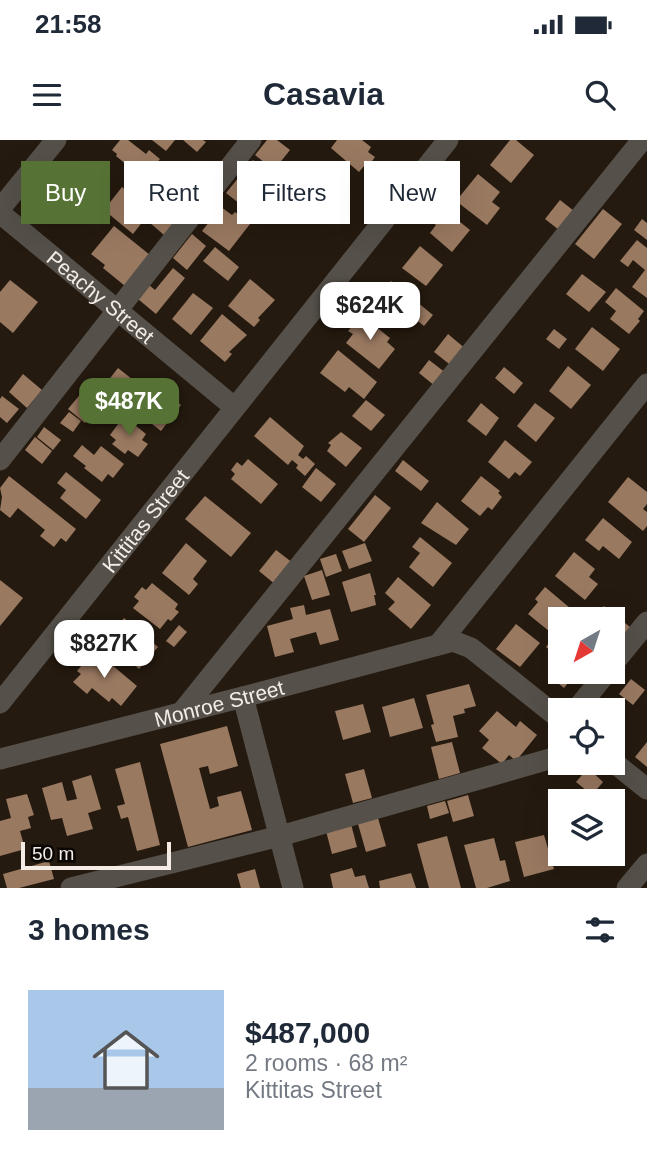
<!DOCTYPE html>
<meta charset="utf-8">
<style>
body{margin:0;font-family:Helvetica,sans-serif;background:#f6f6f7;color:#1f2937;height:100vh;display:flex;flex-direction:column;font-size:26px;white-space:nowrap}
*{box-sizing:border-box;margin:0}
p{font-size:23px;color:#747a83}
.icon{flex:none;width:38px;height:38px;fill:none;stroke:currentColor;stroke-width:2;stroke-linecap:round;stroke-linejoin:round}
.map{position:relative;height:748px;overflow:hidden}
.sheet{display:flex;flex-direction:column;background:#fff;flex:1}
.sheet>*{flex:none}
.guide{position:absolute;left:21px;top:21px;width:606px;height:63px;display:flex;gap:14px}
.needle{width:46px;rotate:219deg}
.controls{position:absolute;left:548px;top:467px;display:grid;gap:14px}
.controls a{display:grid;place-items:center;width:77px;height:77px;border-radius:0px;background:#fff;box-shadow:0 7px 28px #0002;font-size:35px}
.scale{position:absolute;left:21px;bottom:18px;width:150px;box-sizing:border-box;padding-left:7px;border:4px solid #f4ece5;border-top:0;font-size:19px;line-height:24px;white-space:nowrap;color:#f4ece5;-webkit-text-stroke:5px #0a0603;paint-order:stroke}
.price{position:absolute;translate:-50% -60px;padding:0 16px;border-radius:14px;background:#fff;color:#222;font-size:23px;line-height:46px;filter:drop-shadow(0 2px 4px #0008)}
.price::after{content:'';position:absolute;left:50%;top:42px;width:21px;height:16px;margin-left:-10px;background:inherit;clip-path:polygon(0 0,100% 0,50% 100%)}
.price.active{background:#577235;color:#fff}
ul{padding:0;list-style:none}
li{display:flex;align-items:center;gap:21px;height:175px;padding:0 28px}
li+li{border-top:2px solid #e0e1e3}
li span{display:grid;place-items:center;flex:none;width:196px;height:140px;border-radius:0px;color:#555}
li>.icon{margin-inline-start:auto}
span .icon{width:84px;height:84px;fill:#fffc;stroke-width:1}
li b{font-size:30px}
h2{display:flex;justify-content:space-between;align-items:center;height:84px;padding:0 28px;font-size:30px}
.pill{padding:0 24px;border-radius:0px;background:#fff;box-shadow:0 7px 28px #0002;font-size:24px;line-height:63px}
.pill.active{background:#577235;color:#fff}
.status{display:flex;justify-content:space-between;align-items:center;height:49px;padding:0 35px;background:#fff;direction:ltr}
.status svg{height:19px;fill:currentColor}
header{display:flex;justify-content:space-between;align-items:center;height:91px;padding:0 28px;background:#fff;font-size:32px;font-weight:600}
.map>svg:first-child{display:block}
</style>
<div class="status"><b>21:58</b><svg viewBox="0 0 49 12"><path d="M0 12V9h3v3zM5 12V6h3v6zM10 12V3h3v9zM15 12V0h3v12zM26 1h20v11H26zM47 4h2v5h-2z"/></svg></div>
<header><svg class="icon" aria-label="menu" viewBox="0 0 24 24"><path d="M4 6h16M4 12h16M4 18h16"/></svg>Casavia<svg class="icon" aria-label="search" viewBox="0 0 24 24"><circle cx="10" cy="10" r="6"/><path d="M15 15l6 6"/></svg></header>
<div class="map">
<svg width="647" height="748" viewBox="0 0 647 748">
<rect width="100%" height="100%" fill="#251a0f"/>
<g fill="#9a7961">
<polygon points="120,0 128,0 146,14 149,10 160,19 145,37 139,32 138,34 116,16 117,14 112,10"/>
<polygon points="152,0 175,0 166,11"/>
<polygon points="183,0 203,0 206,2 197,12"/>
<polygon points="267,0 277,0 290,10 274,30 255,15"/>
<polygon points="337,0 362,0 371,7 368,12 375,17 367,28 364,26 359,32 331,8"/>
<polygon points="510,0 516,0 534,15 511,43 490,25"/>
<polygon points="253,20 278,40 254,70 242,61 240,64 226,53"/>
<polygon points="305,25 321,39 329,28 349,44 343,52 345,54 338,63 335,61 329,69 293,40"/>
<polygon points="478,34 500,52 492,62 500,68 487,85 456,61"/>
<polygon points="122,47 151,71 133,94 104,70"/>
<polygon points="560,60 574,71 559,90 545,79"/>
<polygon points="161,67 177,79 164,95 149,82"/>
<polygon points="221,67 232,75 235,72 250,84 229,111 202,91"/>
<polygon points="444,69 470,90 452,112 430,93 436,85 433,83"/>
<polygon points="603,69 622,84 594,119 575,104"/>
<polygon points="642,79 647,83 647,100 634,90"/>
<polygon points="114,86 150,115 125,146 103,128 105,125 91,114"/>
<polygon points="192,94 206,106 187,130 173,118"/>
<polygon points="637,100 647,108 647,158 632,147 645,130 633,120 628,127 620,121"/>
<polygon points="420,106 443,125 426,146 402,128"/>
<polygon points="215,107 239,127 228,141 203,121"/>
<polygon points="173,128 185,138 156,174 138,159 149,145 155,150"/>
<polygon points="582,134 606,152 589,172 566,154"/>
<polygon points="250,139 275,160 258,178 260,180 254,187 228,166"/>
<polygon points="10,140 38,162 13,193 0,182 0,152"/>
<polygon points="391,141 433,175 424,186 414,178 407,188 374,162"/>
<polygon points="616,148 644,171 638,179 640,181 629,194 610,179 616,171 605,162"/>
<polygon points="193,153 213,168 191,195 172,179"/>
<polygon points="222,174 247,195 229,212 232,214 225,222 200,201"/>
<polygon points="361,175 390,198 387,202 395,209 379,229 346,203 353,194 348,191"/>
<polygon points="592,187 620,209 603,231 575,209"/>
<polygon points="554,189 567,199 559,209 546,199"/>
<polygon points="448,194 467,210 453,227 434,212"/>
<polygon points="338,210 377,242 364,259 349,247 345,252 320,233"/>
<polygon points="429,220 446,233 435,246 419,233"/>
<polygon points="568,226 591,245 571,269 549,251"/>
<polygon points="504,227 523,243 514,254 495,238"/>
<polygon points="118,228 142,247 149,239 181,265 161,291 104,246"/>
<polygon points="23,234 42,250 27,268 9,252"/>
<polygon points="83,251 100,265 85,283 68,269"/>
<polygon points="2,256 19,269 7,283 0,277 0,259"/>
<polygon points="366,260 385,275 371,291 352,276"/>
<polygon points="481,263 499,278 486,296 467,281"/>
<polygon points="535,263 555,278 536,302 517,286"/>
<polygon points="69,272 81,281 73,292 60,283"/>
<polygon points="124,276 146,294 142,300 148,304 138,317 128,310 125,314 112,304 116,300 110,295"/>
<polygon points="270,277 304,306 298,315 303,319 306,316 315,324 305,336 296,328 298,325 292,320 288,325 254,296"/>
<polygon points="44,287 61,300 53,310 37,297"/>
<polygon points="341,292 362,308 346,327 327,311 331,305 328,303"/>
<polygon points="35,297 52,311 42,324 25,310"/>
<polygon points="505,300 532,322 520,336 515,332 509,339 488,322"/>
<polygon points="82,305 94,315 101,306 124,324 113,338 108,334 102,342 84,328 86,326 73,316"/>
<polygon points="248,319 278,344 261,364 231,339 235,334 231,330 237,322 242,326"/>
<polygon points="403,320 429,341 421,351 395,331"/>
<polygon points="316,328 336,344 321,362 302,347"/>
<polygon points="66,332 101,360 86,379 60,358 66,350 57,343"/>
<polygon points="9,336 76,389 66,402 61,398 54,407 40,396 45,390 18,368 10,378 0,370 2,357 0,348"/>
<polygon points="481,336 500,351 498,353 502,357 492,370 488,367 480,376 461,361"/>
<polygon points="628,337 647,352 647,364 643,369 647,372 647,386 643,391 608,362"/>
<polygon points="375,355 391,368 364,402 348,389"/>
<polygon points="205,356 251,393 231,417 185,379"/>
<polygon points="437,362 469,389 456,405 421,383"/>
<polygon points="603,378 632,402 619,419 603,406 599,411 585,400"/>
<polygon points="420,397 452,423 433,447 409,427 420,413 412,407"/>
<polygon points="186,403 207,421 193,439 198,444 189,455 162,433"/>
<polygon points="365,403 372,421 349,429 342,411"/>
<polygon points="276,410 293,423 276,445 259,431"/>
<polygon points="574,412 595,429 589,437 598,444 585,460 555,436"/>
<polygon points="336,414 342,431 326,437 320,419"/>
<polygon points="322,430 330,455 312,460 304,436"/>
<polygon points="370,433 376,455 374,455 376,465 351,472 342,442"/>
<polygon points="398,437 431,465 411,489 388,469 395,462 385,453"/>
<polygon points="0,440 23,458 0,486"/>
<polygon points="152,443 178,464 175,469 179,472 171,481 168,479 160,489 133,468 139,461 134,457 142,447 146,450"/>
<polygon points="545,447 570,468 564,475 569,480 560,480 560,489 555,496 528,474 538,462 535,459"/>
<polygon points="304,465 306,475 330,469 339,500 320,505 316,492 290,499 294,512 275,517 267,486 293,479 290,468"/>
<polygon points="604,466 630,487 624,496 612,487 612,480 593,480"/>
<polygon points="124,478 158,507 139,529 105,501"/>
<polygon points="516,484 540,503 520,527 496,509"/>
<polygon points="179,485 187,492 174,507 166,501"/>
<polygon points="553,498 560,504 560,518 546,507"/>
<polygon points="94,510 137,546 121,566 112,558 109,562 92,548 87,554 73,542 81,534 77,531"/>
<polygon points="560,519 560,532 577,532 564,548 548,535"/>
<polygon points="631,539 645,550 633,565 619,554"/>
<polygon points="469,544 476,566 464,569 465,573 453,576 458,597 436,602 431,585 434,584 426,555"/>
<polygon points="414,558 423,588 390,597 382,567"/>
<polygon points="363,564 371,592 343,600 335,571"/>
<polygon points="497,571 516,587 520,581 537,595 516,621 509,615 502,624 482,608 489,600 479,591"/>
<polygon points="227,586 238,626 210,634 208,626 199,628 210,669 219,666 217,657 241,651 252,690 188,707 160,604"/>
<polygon points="452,602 460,633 439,639 431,607"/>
<polygon points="647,602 647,627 635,617"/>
<polygon points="140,622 160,705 137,711 128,677 121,679 117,666 125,664 115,629"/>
<polygon points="588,628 603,642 592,655 576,642"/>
<polygon points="364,629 372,658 353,663 345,634"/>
<polygon points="91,635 101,669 88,673 93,689 67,696 62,678 51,680 42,648 62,642 67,661 77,659 72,641"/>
<polygon points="27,654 34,675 28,677 31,688 20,691 25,709 0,716 0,681 11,678 6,659"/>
<polygon points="468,655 474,676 453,682 447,661"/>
<polygon points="445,661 449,673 430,679 427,666"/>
<polygon points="612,671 623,679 612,693"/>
<polygon points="378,678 386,706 366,712 358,684"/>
<polygon points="351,684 357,707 332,714 326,691"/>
<polygon points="544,695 554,729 524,737 515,702"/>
<polygon points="447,696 461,748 429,748 417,704"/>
<polygon points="494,698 500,721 505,720 510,741 487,748 476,748 464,705"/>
<polygon points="49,721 54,739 19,748 7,748 3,734"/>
<polygon points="352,728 355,737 365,735 369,748 333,748 330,734"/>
<polygon points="255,729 260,748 241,748 237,734"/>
<polygon points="411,733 416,748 380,748 379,741"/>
</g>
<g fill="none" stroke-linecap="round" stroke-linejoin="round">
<g stroke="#55514a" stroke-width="21">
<polyline points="0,69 56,0"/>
<path id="s1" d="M0 73 234 267"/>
<polyline points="0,320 251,0"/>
<polyline points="438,505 647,244"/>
<polyline points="612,525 647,482"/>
<polyline points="243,557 293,748"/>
<path id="s2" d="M0 563 448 0"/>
<polyline points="576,570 607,532"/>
<polyline points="181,573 642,0"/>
<path id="s3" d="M0 619 243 557 453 501 471 508 560 579"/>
<polyline points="612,621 647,649"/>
<polyline points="71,748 280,696 560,616"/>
<polyline points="627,748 647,724"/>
</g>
</g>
<g text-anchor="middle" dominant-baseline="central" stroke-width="6" stroke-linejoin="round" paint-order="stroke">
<g font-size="21" fill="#f4ece5" stroke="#0a0603">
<text stroke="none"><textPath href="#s1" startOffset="131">Peachy Street</textPath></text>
<text stroke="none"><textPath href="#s2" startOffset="233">Kittitas Street</textPath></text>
<text stroke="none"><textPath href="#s3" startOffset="226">Monroe Street</textPath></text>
</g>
</g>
</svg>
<div class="controls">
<a><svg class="needle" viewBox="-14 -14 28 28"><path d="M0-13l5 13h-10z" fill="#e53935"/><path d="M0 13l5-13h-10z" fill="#747a83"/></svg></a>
<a><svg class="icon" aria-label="locate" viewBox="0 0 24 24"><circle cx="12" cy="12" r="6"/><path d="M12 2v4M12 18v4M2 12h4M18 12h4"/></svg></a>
<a><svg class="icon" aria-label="layers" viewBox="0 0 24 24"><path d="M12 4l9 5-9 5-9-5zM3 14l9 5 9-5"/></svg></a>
</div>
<div class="scale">50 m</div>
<b class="price" style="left:370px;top:202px">$624K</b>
<b class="price active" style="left:129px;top:298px">$487K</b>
<b class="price" style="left:104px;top:540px">$827K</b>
<div class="guide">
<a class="pill active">Buy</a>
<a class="pill">Rent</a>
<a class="pill">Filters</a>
<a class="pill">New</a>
</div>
</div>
<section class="sheet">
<h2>3 homes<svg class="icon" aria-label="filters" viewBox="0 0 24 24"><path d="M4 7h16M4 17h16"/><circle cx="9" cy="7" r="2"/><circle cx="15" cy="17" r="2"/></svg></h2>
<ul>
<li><span style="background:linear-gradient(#a9c7e8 70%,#9aa5b1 0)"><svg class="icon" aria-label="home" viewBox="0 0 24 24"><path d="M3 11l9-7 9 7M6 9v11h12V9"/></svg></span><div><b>$487,000</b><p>2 rooms · 68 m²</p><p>Kittitas Street</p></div></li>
</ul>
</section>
